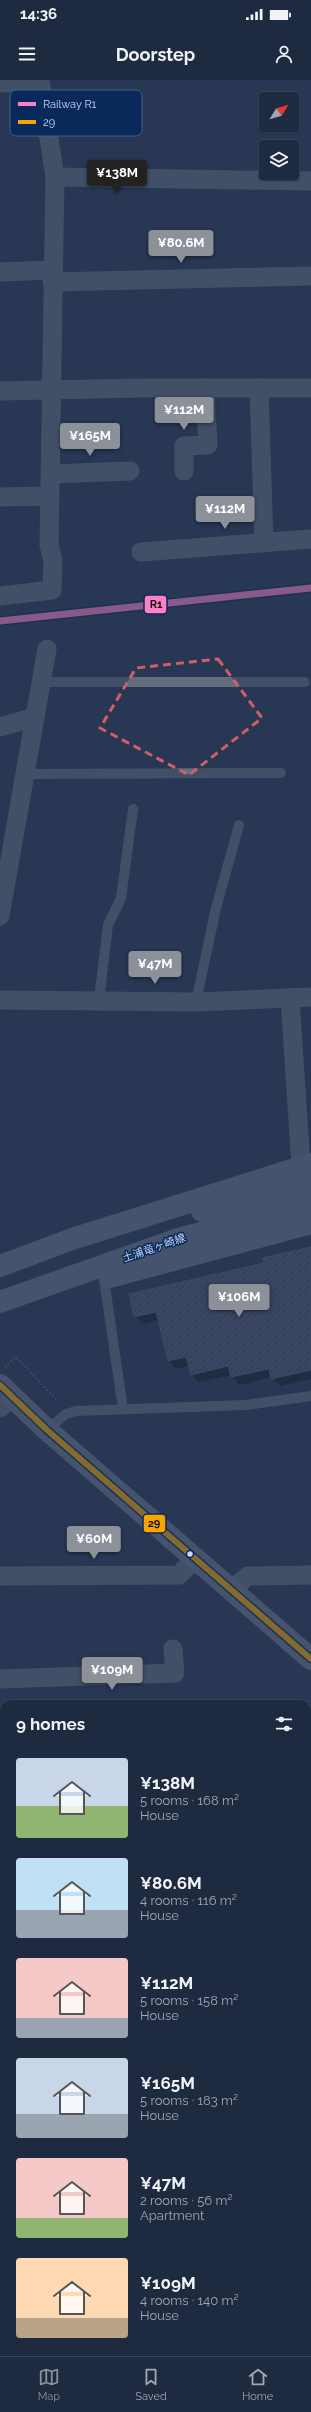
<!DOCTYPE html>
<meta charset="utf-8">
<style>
body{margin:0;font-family:Raleway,"Noto Sans JP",sans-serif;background:#2b364a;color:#f1f3f6;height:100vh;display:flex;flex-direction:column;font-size:15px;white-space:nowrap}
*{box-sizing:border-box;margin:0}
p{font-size:13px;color:#a1a7b0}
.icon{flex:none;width:22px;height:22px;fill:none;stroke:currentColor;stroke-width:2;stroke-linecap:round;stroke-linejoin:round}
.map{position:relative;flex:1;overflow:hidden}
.details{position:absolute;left:0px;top:1620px;width:311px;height:656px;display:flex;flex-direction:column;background:#1e2a3f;border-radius:12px 12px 0 0;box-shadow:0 1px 3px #0004,0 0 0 1px #3c4659}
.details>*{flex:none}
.needle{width:26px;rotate:53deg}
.fabs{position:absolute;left:259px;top:12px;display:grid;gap:8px}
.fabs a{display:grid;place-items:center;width:40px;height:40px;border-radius:4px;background:#1e2a3f;box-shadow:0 1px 3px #0004,0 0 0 1px #3c4659;font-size:20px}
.price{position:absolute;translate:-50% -34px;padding:0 9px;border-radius:4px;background:#8c9099;color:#fff;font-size:13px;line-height:26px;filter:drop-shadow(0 1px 2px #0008)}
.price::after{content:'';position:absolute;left:50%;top:24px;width:12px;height:9px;margin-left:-6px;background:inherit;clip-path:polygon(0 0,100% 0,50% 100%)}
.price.on{background:#222;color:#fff}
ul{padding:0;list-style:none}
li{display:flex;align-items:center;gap:12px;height:100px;padding:0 16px}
li span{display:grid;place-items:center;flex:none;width:112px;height:80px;border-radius:4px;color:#555}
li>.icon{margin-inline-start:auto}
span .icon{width:48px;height:48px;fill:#fffc;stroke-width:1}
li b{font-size:17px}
h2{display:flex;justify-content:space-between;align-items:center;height:48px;padding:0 16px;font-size:17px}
.status{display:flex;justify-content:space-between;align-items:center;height:28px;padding:0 20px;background:#1e2a3f;direction:ltr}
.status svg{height:11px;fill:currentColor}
header{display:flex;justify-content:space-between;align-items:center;height:52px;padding:0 16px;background:#1e2a3f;font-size:18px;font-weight:700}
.dock{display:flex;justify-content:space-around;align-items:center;height:56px;border-top:1px solid #3c4659;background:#1e2a3f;font-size:11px;color:#a1a7b0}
.dock a{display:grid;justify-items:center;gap:2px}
.dock .on{color:#8c9099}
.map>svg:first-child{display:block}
</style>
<div class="status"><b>14:36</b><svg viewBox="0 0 49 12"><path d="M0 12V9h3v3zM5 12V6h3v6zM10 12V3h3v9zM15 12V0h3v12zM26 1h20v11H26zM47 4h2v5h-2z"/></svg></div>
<header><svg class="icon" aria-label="menu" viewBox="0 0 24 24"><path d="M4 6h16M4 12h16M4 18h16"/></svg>Doorstep<svg class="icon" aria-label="person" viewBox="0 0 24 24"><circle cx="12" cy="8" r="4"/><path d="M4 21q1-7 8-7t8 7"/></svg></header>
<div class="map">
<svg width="311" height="2276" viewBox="0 0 311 2276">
<defs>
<pattern id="building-hatch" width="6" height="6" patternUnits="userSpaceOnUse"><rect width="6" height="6" fill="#49516a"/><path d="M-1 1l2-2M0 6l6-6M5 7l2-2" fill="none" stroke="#626980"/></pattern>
</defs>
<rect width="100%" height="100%" fill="#283854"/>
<polygon fill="#0007" points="311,1168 311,1299 280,1306 272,1297 239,1305 231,1295 199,1302 191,1294 189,1286 176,1289 169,1281 159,1240 143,1244 135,1236 266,1184"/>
<polygon fill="url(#building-hatch)" stroke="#575e78" points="311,1167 311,1290 271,1299 269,1289 231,1297 228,1286 191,1295 186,1277 168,1281 156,1232 134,1237 129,1214 264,1183 263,1178"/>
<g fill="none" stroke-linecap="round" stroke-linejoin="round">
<polyline stroke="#687283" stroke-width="2.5" stroke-dasharray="1 3" stroke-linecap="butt" points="5,1287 16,1277 56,1319"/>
<g stroke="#636d7e" stroke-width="10">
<polyline points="41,602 305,602"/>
<polyline points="25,694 281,693"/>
<polyline points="99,920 108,845 121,818 133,729"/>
<polyline points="196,922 216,828 239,745"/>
<polyline points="104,1199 123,1329"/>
<polyline points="47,1350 66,1334 76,1331 246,1325 311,1316"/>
</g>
<g stroke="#636d7e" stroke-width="19">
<polyline points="0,3 40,1 55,97 311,101"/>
<polyline points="0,192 52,190"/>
<polyline points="52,202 311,196"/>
<polyline points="259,308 264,463"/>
<polyline points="0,311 141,308 311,308"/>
<polyline points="184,391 184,366 208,365 205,308"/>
<polyline points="51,394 130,391"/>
<polyline points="0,417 50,416"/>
<polyline points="141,472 311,459"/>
<polyline points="0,516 52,510 53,481 49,465 55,97"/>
<polyline points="0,647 35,637"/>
<polyline points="0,836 47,569"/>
<polyline points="290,918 301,1086"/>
<polyline points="0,920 196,922 311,917"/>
<polyline points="0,1496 179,1495 195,1479"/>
<polyline points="231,1510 248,1496 311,1495"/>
<polyline points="0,1599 175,1593 173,1569"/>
<polyline points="307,1666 311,1666"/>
<polyline points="0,1676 4,1676"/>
<polyline points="307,1860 311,1860"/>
<polyline points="0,1862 4,1862"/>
<polyline points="0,2086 4,2086"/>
<polyline points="307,2216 311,2216"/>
<polyline points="0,2220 4,2220"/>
<polyline points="134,2272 134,2276"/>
<polyline points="195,2272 195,2276"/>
</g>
<polyline stroke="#636d7e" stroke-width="22" points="0,1326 10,1316"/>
<g stroke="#69768b" stroke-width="22">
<polyline points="202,1131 311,1103"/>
<polyline points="0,1186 72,1159 311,1084"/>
<polyline points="110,1197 311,1143"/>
<polyline points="0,1222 175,1160 311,1124"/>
<polyline points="0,1305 47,1350 311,1579"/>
</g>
<g stroke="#0a295b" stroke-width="9">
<polyline id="bus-1" points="0,1305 47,1350 311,1579"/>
</g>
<use href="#bus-1" stroke="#f7a600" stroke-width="6"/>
<g stroke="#0a295b" stroke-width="10">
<polyline id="rail-1" points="0,541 311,508"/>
</g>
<use href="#rail-1" stroke="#ff80c5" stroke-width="7"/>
</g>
<path d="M0 0H311V2276H0ZM218 579 262 638 189 695 100 648 136 588Z" fill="#283854" fill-opacity=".55" fill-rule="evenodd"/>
<path fill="none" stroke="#d15d66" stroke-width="3" stroke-dasharray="8 5" stroke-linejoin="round" d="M218 579 262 638 189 695 100 648 136 588Z"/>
<circle fill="#c5d8f8" stroke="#0a295b" stroke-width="1.5" cx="190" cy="1474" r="3.5"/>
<g text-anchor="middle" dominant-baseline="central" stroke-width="3" stroke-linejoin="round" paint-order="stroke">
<g font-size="11" fill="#c5d8f8" stroke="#0a295b">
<text transform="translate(154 1168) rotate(-19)">土浦竜ヶ崎線</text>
</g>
</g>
<rect x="10" y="10" width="132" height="46" rx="6" fill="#0a295b" stroke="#425e8a" stroke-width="1"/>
<rect x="18" y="22" width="18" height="4" fill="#ff80c5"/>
<rect x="18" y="40" width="18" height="4" fill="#f7a600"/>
<g font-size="11" fill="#c5d8f8">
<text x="43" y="28">Railway R1</text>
<text x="43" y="46">29</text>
</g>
<g stroke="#0a295b" stroke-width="1.5">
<rect x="144" y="515" width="23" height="19" rx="4" fill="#ff80c5"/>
<rect x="143" y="1434" width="23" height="19" rx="4" fill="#f7a600"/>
</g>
<g font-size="11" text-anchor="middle" font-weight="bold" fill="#111">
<text x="156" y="528">R1</text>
<text x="154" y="1447">29</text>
</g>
</svg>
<div class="fabs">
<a><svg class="needle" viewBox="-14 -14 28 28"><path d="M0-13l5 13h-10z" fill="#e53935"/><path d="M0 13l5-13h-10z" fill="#a1a7b0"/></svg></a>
<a><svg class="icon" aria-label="layers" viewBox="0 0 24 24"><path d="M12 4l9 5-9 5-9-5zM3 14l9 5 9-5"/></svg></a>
</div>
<b class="price on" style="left:117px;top:114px">¥138M</b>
<b class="price" style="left:181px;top:184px">¥80.6M</b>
<b class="price" style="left:184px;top:351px">¥112M</b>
<b class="price" style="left:90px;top:377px">¥165M</b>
<b class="price" style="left:225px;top:450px">¥112M</b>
<b class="price" style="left:155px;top:905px">¥47M</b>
<b class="price" style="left:239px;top:1238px">¥106M</b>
<b class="price" style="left:94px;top:1480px">¥60M</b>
<b class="price" style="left:112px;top:1611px">¥109M</b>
<section class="details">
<h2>9 homes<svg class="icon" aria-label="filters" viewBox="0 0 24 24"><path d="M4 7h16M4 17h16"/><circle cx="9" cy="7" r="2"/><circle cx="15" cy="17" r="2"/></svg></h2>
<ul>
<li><span style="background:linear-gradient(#c9d6e8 60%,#8fb573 0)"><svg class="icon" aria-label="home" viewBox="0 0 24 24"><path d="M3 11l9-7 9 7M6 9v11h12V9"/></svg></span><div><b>¥138M</b><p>5 rooms · 168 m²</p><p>House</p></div></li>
<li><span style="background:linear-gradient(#bfe0f5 65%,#9aa5b1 0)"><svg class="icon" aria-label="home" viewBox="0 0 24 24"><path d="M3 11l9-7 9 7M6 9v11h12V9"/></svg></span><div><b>¥80.6M</b><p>4 rooms · 116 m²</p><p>House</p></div></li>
<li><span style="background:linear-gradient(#f6c9c9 75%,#9aa5b1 0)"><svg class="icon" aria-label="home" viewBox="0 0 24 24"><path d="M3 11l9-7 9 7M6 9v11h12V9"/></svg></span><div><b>¥112M</b><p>5 rooms · 158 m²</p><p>House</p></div></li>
<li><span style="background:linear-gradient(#c9d6e8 70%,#9aa5b1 0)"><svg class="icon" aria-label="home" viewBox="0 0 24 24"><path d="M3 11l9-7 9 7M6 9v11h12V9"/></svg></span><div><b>¥165M</b><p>5 rooms · 183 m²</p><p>House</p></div></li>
<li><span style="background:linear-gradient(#f6c9c9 75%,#8fb573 0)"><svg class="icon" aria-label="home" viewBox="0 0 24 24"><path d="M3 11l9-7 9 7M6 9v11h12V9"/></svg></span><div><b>¥47M</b><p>2 rooms · 56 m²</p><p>Apartment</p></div></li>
<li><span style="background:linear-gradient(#ffd9b3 75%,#b9a48a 0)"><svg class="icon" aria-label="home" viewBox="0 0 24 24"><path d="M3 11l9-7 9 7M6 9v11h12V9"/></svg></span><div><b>¥109M</b><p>4 rooms · 140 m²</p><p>House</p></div></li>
</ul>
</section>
</div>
<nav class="dock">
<a class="on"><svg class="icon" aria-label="map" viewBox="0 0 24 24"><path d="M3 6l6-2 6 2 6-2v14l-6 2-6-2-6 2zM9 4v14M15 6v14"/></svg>Map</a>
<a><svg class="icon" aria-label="saved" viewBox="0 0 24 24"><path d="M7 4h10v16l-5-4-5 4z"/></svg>Saved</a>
<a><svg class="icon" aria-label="home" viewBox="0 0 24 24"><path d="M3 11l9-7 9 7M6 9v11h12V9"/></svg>Home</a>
</nav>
